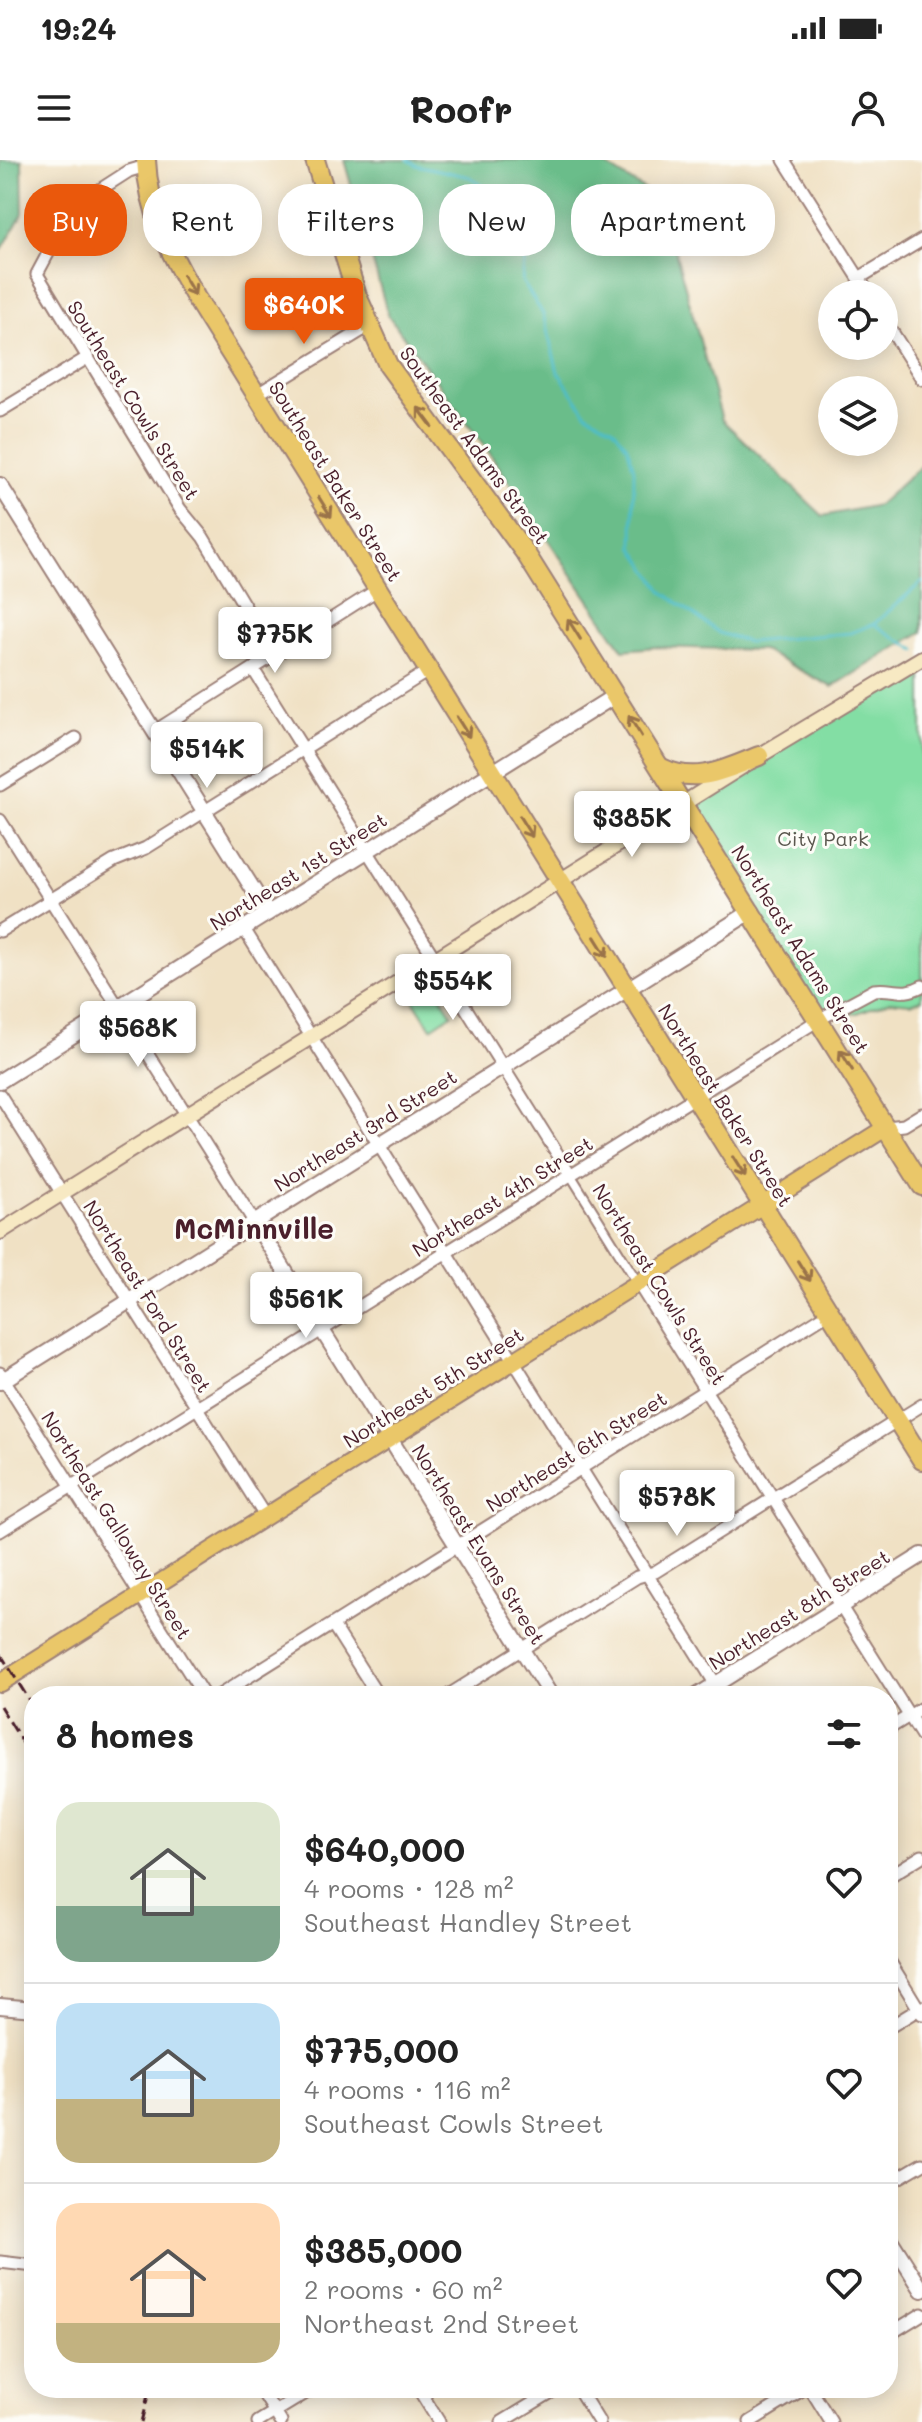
<!DOCTYPE html>
<meta charset="utf-8">
<style>
body{margin:0;font-family:Mali,sans-serif;background:#f6f6f6;color:#222;height:100vh;display:flex;flex-direction:column;font-size:30px;white-space:nowrap}
*{box-sizing:border-box;margin:0}
p{font-size:26px;color:#767676}
.icon{flex:none;width:44px;height:44px;fill:none;stroke:currentColor;stroke-width:2;stroke-linecap:round;stroke-linejoin:round}
.map{position:relative;flex:1;overflow:hidden}
.panel{position:absolute;left:24px;top:1526px;width:874px;height:712px;display:flex;flex-direction:column;background:#fff;border-radius:32px;box-shadow:0 4px 20px #0003}
.panel>*{flex:none}
.banner{position:absolute;left:24px;top:24px;width:874px;height:72px;display:flex;gap:16px}
.tools{position:absolute;left:818px;top:120px;display:grid;gap:16px}
.tools a{display:grid;place-items:center;width:80px;height:80px;border-radius:50%;background:#fff;box-shadow:0 4px 20px #0003;font-size:40px}
.price{position:absolute;translate:-50% -68px;padding:0 18px;border-radius:8px;background:#fff;color:#222;font-size:26px;line-height:52px;filter:drop-shadow(0 2px 4px #0008)}
.price::after{content:'';position:absolute;left:50%;top:48px;width:24px;height:18px;margin-left:-12px;background:inherit;clip-path:polygon(0 0,100% 0,50% 100%)}
.price.on{background:#ea580c;color:#fff}
ul{padding:0;list-style:none}
li{display:flex;align-items:center;gap:24px;height:200px;padding:0 32px}
li+li{border-top:2px solid #e0e0e0}
li span{display:grid;place-items:center;flex:none;width:224px;height:160px;border-radius:24px;color:#555}
li>.icon{margin-inline-start:auto}
span .icon{width:96px;height:96px;fill:#fffc;stroke-width:1}
li b{font-size:34px}
h2{display:flex;justify-content:space-between;align-items:center;height:96px;padding:0 32px;font-size:34px}
.tag{padding:0 28px;border-radius:32px;background:#fff;box-shadow:0 4px 20px #0003;font-size:28px;line-height:72px}
.tag.on{background:#ea580c;color:#fff}
.status{display:flex;justify-content:space-between;align-items:center;height:56px;padding:0 40px;background:#fff;direction:ltr}
.status svg{height:22px;fill:currentColor}
header{display:flex;justify-content:space-between;align-items:center;height:104px;padding:0 32px;background:#fff;font-size:36px;font-weight:700}
.map>svg:first-child{display:block}
</style>
<div class="status"><b>19:24</b><svg viewBox="0 0 49 12"><path d="M0 12V9h3v3zM5 12V6h3v6zM10 12V3h3v9zM15 12V0h3v12zM26 1h20v11H26zM47 4h2v5h-2z"/></svg></div>
<header><svg class="icon" aria-label="menu" viewBox="0 0 24 24"><path d="M4 6h16M4 12h16M4 18h16"/></svg>Roofr<svg class="icon" aria-label="person" viewBox="0 0 24 24"><circle cx="12" cy="8" r="4"/><path d="M4 21q1-7 8-7t8 7"/></svg></header>
<div class="map">
<svg width="922" height="2262" viewBox="0 0 922 2262">
<rect width="100%" height="100%" fill="#fdfcf7"/>
<filter id="ink" filterUnits="userSpaceOnUse"><feTurbulence type="fractalNoise" baseFrequency=".0125" numOctaves="2"/><feDisplacementMap in="SourceGraphic" scale="16" xChannelSelector="R" yChannelSelector="G"/><feConvolveMatrix kernelMatrix="1 2 1 2 8 2 1 2 1" color-interpolation-filters="sRGB"/></filter>
<filter id="wash" filterUnits="userSpaceOnUse"><feTurbulence type="fractalNoise" baseFrequency=".006" numOctaves="4" result="noise"/><feDisplacementMap in="SourceGraphic" scale="32" xChannelSelector="R" yChannelSelector="G"/><feGaussianBlur stdDeviation="1.8" result="paint"/><feColorMatrix in="noise" values="0 0 0 0 0 0 0 0 0 0 0 0 0 0 0 0 0 1.4 0 .05"/><feComposite in="paint" operator="in"/></filter>
<g filter="url(#wash)">
<rect width="100%" height="100%" fill="#f0e1c4"/>
<g fill="#83dea4" stroke="#667e68" stroke-width="2">
<polygon points="922,503 922,839 911,843 890,841 857,853 820,859 684,644"/>
<polygon points="429,818 452,854 431,868 408,832"/>
</g>
<g fill="#6abd8a" stroke="#5a6e5a" stroke-width="2">
<polygon points="0,0 22,0 23,53 0,93"/>
<polygon points="344,0 597,0 661,40 722,260 823,356 878,345 922,305 922,472 832,527 762,490 656,487 623,490 488,291 388,155"/>
</g>
<g fill="none" stroke-linecap="round" stroke-linejoin="round">
<g stroke="#4fbdc7" stroke-width="3">
<polyline points="408,0 416,5 470,17 487,29 525,96 522,121 543,154 558,212 586,253 614,269 627,286 634,309 633,387 663,432 719,473 748,482 850,473 874,464 922,422"/>
<polyline points="875,465 916,490"/>
</g>
</g>
</g>
<g filter="url(#ink)">
<g fill="none" stroke-linecap="round" stroke-linejoin="round">
<g stroke="#9d8078" stroke-width="12">
<polyline id="pedestrian" points="570,1014 638,1123"/>
</g>
<g stroke="#9d8078" stroke-width="15">
<g id="minor">
<polyline points="784,0 869,134"/>
<polyline points="146,6 129,11 73,47 37,114 180,349 203,377 274,495"/>
<polyline points="859,118 922,80"/>
<polyline points="884,159 922,219"/>
<polyline points="256,235 369,166"/>
<polyline points="0,251 87,198"/>
<polyline points="253,509 570,1014"/>
<polyline points="155,571 377,430"/>
<polyline points="0,625 76,578"/>
<polyline points="0,660 255,1063"/>
<polyline points="244,769 723,1536"/>
<polyline points="0,771 114,701 146,688 428,511"/>
<polyline points="0,935 265,1356"/>
<polyline points="887,967 904,965 922,954"/>
<polyline points="638,1123 922,1576"/>
<polyline points="0,1213 204,1536"/>
<path d="M0 1371 820 859 874 830C893 827 902 837 922 826"/>
<polyline points="333,1465 378,1536"/>
<polyline points="218,1536 830,1152"/>
<polyline points="447,1536 637,1417 655,1412 922,1245"/>
<polyline points="888,1569 922,1548"/>
<polyline points="888,1717 922,1696"/>
<polyline points="888,1799 922,1854"/>
<polyline points="888,1868 922,1847"/>
<polyline points="888,2024 922,2004"/>
<polyline points="0,2102 34,2106"/>
<polyline points="888,2175 922,2154"/>
<polyline points="260,2228 281,2262"/>
<polyline points="418,2228 439,2262"/>
<polyline points="578,2228 599,2262"/>
<polyline points="810,2228 831,2262"/>
<polyline points="258,2262 314,2228"/>
<polyline points="502,2262 558,2228"/>
<polyline points="750,2262 805,2228"/>
</g>
</g>
<g stroke="#9d8078" stroke-width="18">
<g id="tertiary">
<polyline points="0,325 268,753"/>
<polyline points="0,921 616,535"/>
<polyline points="255,1063 551,1536"/>
<polyline points="0,1222 752,751"/>
<polyline points="697,1536 922,1395"/>
<polyline points="0,1846 34,1849"/>
<polyline points="888,2076 922,2130"/>
</g>
</g>
<g stroke="#9d8078" stroke-width="18">
<polyline id="secondary" points="0,1072 759,596 922,498"/>
</g>
<g stroke="#9d8078" stroke-width="20">
<polyline id="primary" points="0,1523 887,967"/>
</g>
<g stroke="#9d8078" stroke-width="22">
<g id="trunk">
<path d="M146 0C148 51 171 95 196 138L922 1300"/>
<polyline points="315,0 357,136 388,205 526,394 922,1026"/>
<path d="M662 608C696 625 726 609 759 596"/>
</g>
</g>
<use href="#pedestrian" stroke="#fff" stroke-width="8"/>
<use href="#minor" stroke="#fff" stroke-width="11"/>
<use href="#tertiary" stroke="#fff" stroke-width="14"/>
<use href="#secondary" stroke="#f7e9c3" stroke-width="14"/>
<use href="#primary" stroke="#eac769" stroke-width="16"/>
<use href="#trunk" stroke="#eac769" stroke-width="18"/>
<g stroke="#4a1f2b" stroke-width="3" stroke-dasharray="12 6" stroke-linecap="butt">
<polyline points="0,1493 34,1548"/>
<polyline points="0,1546 34,1601"/>
<polyline points="141,2262 150,2228"/>
</g>
</g>
<defs><path id="oneway-shaft" d="M-6 0H5M1.5-3L5.5 0L1.5 3" fill="none" stroke-width="1.6" stroke-linecap="round" stroke-linejoin="round" transform="scale(2)"/></defs>
<g stroke="#9a734a">
<use href="#oneway-shaft" transform="translate(189 125) rotate(59)"/>
<use href="#oneway-shaft" transform="translate(425 257) rotate(-127)"/>
<use href="#oneway-shaft" transform="translate(325 347) rotate(58)"/>
<use href="#oneway-shaft" transform="translate(574 469) rotate(-122)"/>
<use href="#oneway-shaft" transform="translate(635 566) rotate(-122)"/>
<use href="#oneway-shaft" transform="translate(463 567) rotate(58)"/>
<use href="#oneway-shaft" transform="translate(526 667) rotate(58)"/>
<use href="#oneway-shaft" transform="translate(601 787) rotate(58)"/>
<use href="#oneway-shaft" transform="translate(846 900) rotate(-122)"/>
<use href="#oneway-shaft" transform="translate(739 1007) rotate(58)"/>
<use href="#oneway-shaft" transform="translate(804 1111) rotate(58)"/>
</g>
</g>
<g text-anchor="middle" dominant-baseline="central" stroke-width="6" stroke-linejoin="round" paint-order="stroke">
<g font-size="20" fill="#4a1f2b" stroke="#fdfcf7">
<text transform="translate(134 240) rotate(58)">Southeast Cowls Street</text>
<text transform="translate(475 285) rotate(54)">Southeast Adams Street</text>
<text transform="translate(336 321) rotate(58)">Southeast Baker Street</text>
<text transform="translate(298 711) rotate(-32)">Northeast 1st Street</text>
<text transform="translate(801 789) rotate(58)">Northeast Adams Street</text>
<text transform="translate(726 945) rotate(58)">Northeast Baker Street</text>
<text transform="translate(365 970) rotate(-32)">Northeast 3rd Street</text>
<text transform="translate(502 1036) rotate(-32)">Northeast 4th Street</text>
<text transform="translate(660 1124) rotate(58)">Northeast Cowls Street</text>
<text transform="translate(148 1136) rotate(58)">Northeast Ford Street</text>
<text transform="translate(433 1227) rotate(-32)">Northeast 5th Street</text>
<text transform="translate(576 1291) rotate(-32)">Northeast 6th Street</text>
<text transform="translate(117 1365) rotate(58)">Northeast Galloway Street</text>
<text transform="translate(479 1384) rotate(58)">Northeast Evans Street</text>
<text transform="translate(799 1449) rotate(-32)">Northeast 8th Street</text>
</g>
<g font-size="20" fill="#5b584f" stroke="#fdfcf7">
<text x="823" y="678">City Park</text>
</g>
<g font-size="28" font-weight="bold" fill="#4a1f2b" stroke="#fdfcf7">
<text x="254" y="1068">McMinnville</text>
</g>
</g>
</svg>
<div class="tools">
<a><svg class="icon" aria-label="locate" viewBox="0 0 24 24"><circle cx="12" cy="12" r="6"/><path d="M12 2v4M12 18v4M2 12h4M18 12h4"/></svg></a>
<a><svg class="icon" aria-label="layers" viewBox="0 0 24 24"><path d="M12 4l9 5-9 5-9-5zM3 14l9 5 9-5"/></svg></a>
</div>
<b class="price on" style="left:304px;top:186px">$640K</b>
<b class="price" style="left:275px;top:515px">$775K</b>
<b class="price" style="left:207px;top:630px">$514K</b>
<b class="price" style="left:632px;top:699px">$385K</b>
<b class="price" style="left:453px;top:862px">$554K</b>
<b class="price" style="left:138px;top:909px">$568K</b>
<b class="price" style="left:306px;top:1180px">$561K</b>
<b class="price" style="left:677px;top:1378px">$578K</b>
<div class="banner">
<a class="tag on">Buy</a>
<a class="tag">Rent</a>
<a class="tag">Filters</a>
<a class="tag">New</a>
<a class="tag">Apartment</a>
</div>
<section class="panel">
<h2>8 homes<svg class="icon" aria-label="filters" viewBox="0 0 24 24"><path d="M4 7h16M4 17h16"/><circle cx="9" cy="7" r="2"/><circle cx="15" cy="17" r="2"/></svg></h2>
<ul>
<li><span style="background:linear-gradient(#dfe7d0 65%,#7fa58c 0)"><svg class="icon" aria-label="home" viewBox="0 0 24 24"><path d="M3 11l9-7 9 7M6 9v11h12V9"/></svg></span><div><b>$640,000</b><p>4 rooms · 128 m²</p><p>Southeast Handley Street</p></div><svg class="icon" aria-label="heart" viewBox="0 0 24 24"><path d="M12 20l-8-8c-3-5 5-10 8-4 3-6 11-1 8 4z"/></svg></li>
<li><span style="background:linear-gradient(#bfe0f5 60%,#c2b280 0)"><svg class="icon" aria-label="home" viewBox="0 0 24 24"><path d="M3 11l9-7 9 7M6 9v11h12V9"/></svg></span><div><b>$775,000</b><p>4 rooms · 116 m²</p><p>Southeast Cowls Street</p></div><svg class="icon" aria-label="heart" viewBox="0 0 24 24"><path d="M12 20l-8-8c-3-5 5-10 8-4 3-6 11-1 8 4z"/></svg></li>
<li><span style="background:linear-gradient(#ffd9b3 75%,#c2b280 0)"><svg class="icon" aria-label="home" viewBox="0 0 24 24"><path d="M3 11l9-7 9 7M6 9v11h12V9"/></svg></span><div><b>$385,000</b><p>2 rooms · 60 m²</p><p>Northeast 2nd Street</p></div><svg class="icon" aria-label="heart" viewBox="0 0 24 24"><path d="M12 20l-8-8c-3-5 5-10 8-4 3-6 11-1 8 4z"/></svg></li>
</ul>
</section>
</div>
